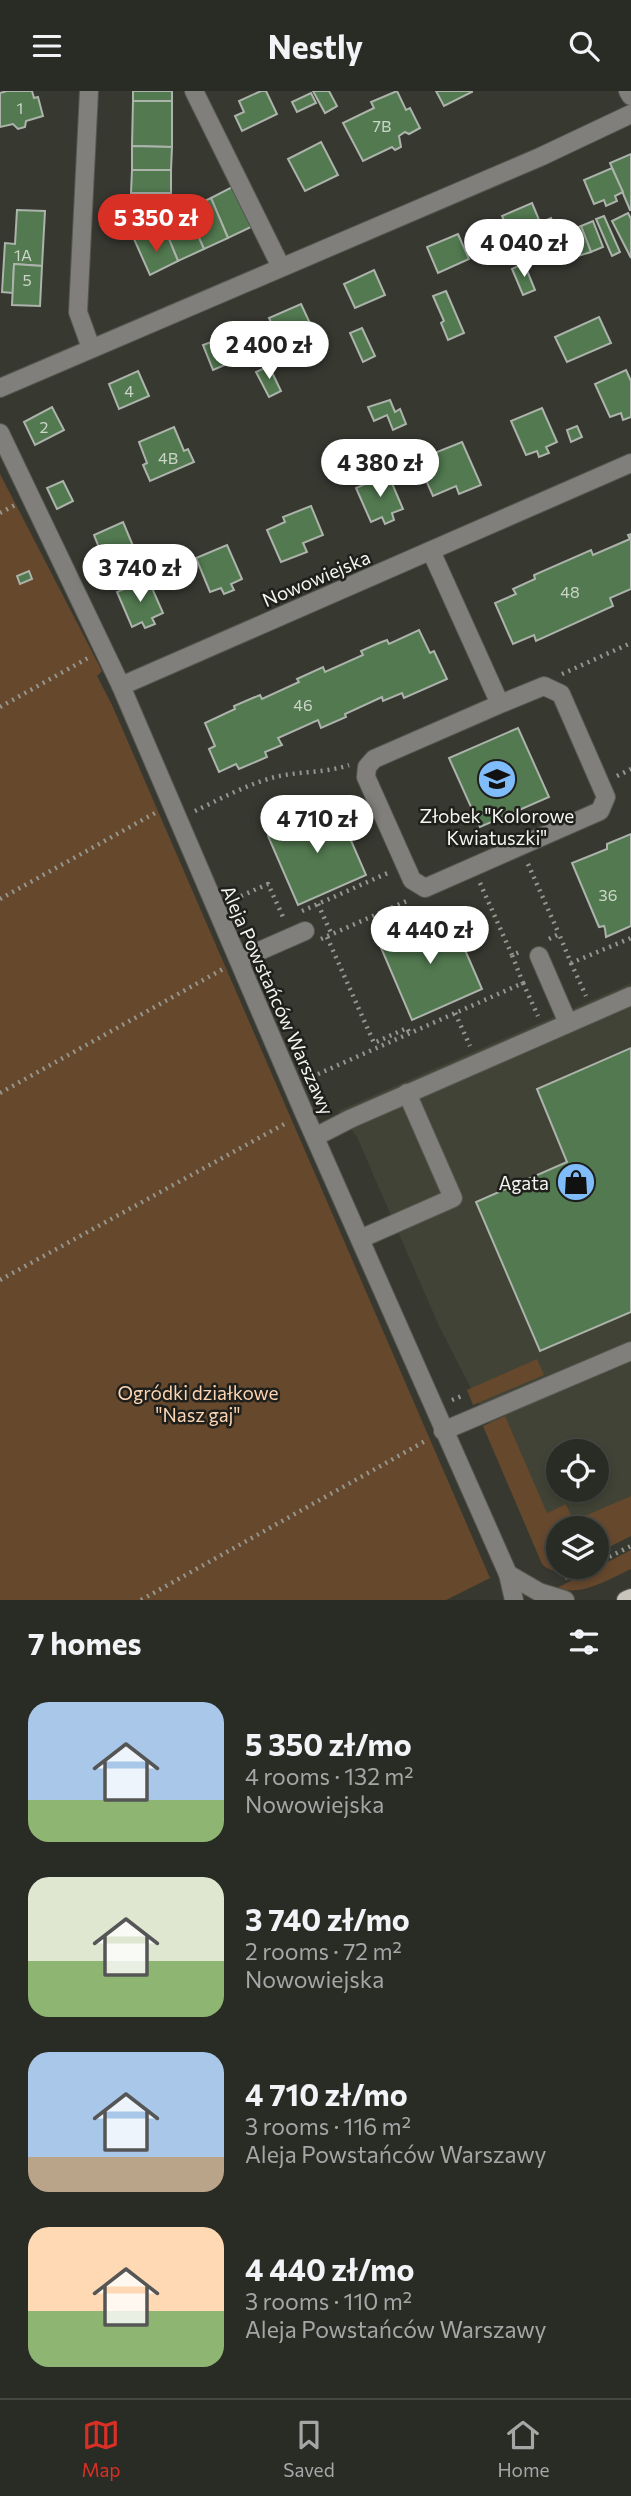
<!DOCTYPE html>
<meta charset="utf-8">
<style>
body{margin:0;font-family:Commissioner,sans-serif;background:#353732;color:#f1f3f6;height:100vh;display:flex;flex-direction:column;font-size:26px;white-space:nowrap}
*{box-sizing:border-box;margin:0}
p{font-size:23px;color:#a5a7a7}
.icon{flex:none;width:38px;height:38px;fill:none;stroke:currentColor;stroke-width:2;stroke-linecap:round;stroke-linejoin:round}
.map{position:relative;height:1509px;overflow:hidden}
.drawer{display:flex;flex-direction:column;background:#292b25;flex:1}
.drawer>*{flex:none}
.tools{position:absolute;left:546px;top:1348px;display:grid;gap:14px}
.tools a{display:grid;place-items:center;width:63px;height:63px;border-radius:50%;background:#292b25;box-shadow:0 4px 10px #0003,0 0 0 2px #454742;font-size:35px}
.price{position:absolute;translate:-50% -60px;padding:0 16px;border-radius:24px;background:#fff;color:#222;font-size:23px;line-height:46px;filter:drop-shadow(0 2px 4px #0008)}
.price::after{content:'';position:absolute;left:50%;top:42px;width:21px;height:16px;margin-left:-10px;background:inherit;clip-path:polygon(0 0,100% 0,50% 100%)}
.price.current{background:#d93025;color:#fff}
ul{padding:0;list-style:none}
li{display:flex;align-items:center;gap:21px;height:175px;padding:0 28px}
li span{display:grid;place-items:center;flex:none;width:196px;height:140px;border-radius:21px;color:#555}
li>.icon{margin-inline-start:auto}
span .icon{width:84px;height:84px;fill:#fffc;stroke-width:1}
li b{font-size:30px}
h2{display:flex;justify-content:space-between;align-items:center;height:84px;padding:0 28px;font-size:30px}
header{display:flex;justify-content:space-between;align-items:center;height:91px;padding:0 28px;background:#292b25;font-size:32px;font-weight:700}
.tab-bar{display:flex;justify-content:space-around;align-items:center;height:98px;border-top:2px solid #454742;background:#292b25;font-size:19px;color:#a5a7a7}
.tab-bar a{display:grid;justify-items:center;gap:4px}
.tab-bar .current{color:#d93025}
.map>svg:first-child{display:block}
</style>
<header><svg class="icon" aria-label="menu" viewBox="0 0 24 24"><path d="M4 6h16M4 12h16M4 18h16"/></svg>Nestly<svg class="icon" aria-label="search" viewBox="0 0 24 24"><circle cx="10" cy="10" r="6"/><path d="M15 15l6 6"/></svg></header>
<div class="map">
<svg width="631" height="1509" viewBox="0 0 631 1509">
<rect width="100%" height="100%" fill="#373931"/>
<path fill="#404335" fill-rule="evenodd" d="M631 892V1422L558 1437 552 1456 439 1235 357 1046 338 1020ZM558 1360H597V1398H558Z"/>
<g fill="#66482d">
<polygon points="0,383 102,580 97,585 112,614 490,1487 446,1509 0,1509"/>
<polygon points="537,1268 544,1284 473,1314 467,1299"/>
<path d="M505 1325 547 1422 566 1413 573 1430 631 1405V1445L597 1462V1437H558V1475H569C559 1480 551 1482 542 1473L483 1335Z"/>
<path d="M631 1459V1478C609 1488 582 1506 557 1497Z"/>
</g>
<g fill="#527950" stroke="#acb3ab" stroke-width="2">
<polygon points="7,0 32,0 34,7 38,6 43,25 26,30 25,36 18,38 13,33 0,36 0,2"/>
<rect x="133" y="0" width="39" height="10"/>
<polygon points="261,0 266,0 277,23 242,40 235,25 244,21 239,10"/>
<polygon points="313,0 329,0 337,15 325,22"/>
<polygon points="397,0 406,19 410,17 420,37 409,43 405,41 399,45 401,56 395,59 392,56 363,70 343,32 374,17 371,11"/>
<polygon points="436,0 472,0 472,1 444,15"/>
<polygon points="311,2 316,12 297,21 292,11"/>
<polygon points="133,10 172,10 172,56 132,55"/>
<polygon points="321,51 338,84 305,100 288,68"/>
<polygon points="132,55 172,56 171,79 132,79"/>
<polygon points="631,63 631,119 630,119 610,72"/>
<polygon points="612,77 623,101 615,105 617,110 606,115 604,109 594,113 584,89"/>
<polygon points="132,79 171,79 171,102 131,102"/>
<polygon points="236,94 255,134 228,147 211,107"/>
<polygon points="131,102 171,102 171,148 131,147"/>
<polygon points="211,107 228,147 204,158 186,118"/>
<polygon points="532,112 542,136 513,149 502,125"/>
<polygon points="186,118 204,158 178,170 169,148 171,125 177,126"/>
<polygon points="17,119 45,120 42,175 14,173 13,202 2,201 5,152 15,153"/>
<polygon points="628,122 631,128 631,167 612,130"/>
<polygon points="604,125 620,161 612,165 596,128"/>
<polygon points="551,127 563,155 537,166 528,143 542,136 545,133 544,130"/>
<polygon points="593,130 603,156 591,161 581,135"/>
<polygon points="581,135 591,161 578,165 568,140"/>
<polygon points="458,143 469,168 438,182 427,156"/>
<polygon points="134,148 169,148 178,170 150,184"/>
<polygon points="524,172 535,199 523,204 512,178"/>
<polygon points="14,173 42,175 40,215 12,214"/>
<polygon points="374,179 385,204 355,217 344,193"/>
<polygon points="446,200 464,242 448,249 441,232 444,230 433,205"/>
<polygon points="301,213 314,241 282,255 269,227"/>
<polygon points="599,226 611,252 567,271 555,246"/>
<polygon points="362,237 375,265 363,271 350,242"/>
<polygon points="234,242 244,266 213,279 203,254"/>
<polygon points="269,275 281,300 269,306 256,281"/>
<polygon points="626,279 631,290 631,326 623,329 621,322 610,326 595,293"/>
<polygon points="138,280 149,305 119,318 109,293"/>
<polygon points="390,309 395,321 400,318 406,333 393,339 387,324 374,330 368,316"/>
<polygon points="52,316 64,339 35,354 24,331"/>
<polygon points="542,317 557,351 546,356 549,362 539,366 537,360 526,364 511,330"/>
<polygon points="577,335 582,346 571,351 567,339"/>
<polygon points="174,336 184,360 188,358 194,371 150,390 143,374 147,372 139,351"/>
<polygon points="462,351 481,394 459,403 456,395 433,405 417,369"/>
<polygon points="388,383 403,418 392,422 394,429 385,433 382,426 371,431 356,397"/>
<polygon points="63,390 73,410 57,418 47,397"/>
<polygon points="311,415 323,444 303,452 307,461 281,471 267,439 285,431 283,426"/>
<polygon points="123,431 136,462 102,477 97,466 102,464 94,444"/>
<polygon points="631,443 631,498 610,507 613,515 536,550 534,544 513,553 495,512 516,503 513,498 535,488 534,484 591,459 593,464 630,448 628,444"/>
<polygon points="227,454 242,488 231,493 234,499 224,503 221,497 210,501 196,467"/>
<polygon points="29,480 32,488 20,493 17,485"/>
<polygon points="148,488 163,522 152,527 155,533 145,537 142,531 132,536 117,501"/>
<polygon points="419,539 430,562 434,560 447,588 404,607 402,602 383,610 382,606 345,623 346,626 321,637 318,629 278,647 282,654 265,661 267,666 239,678 236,673 219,681 209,658 215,655 205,632 235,618 234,615 248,609 260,604 262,608 299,591 297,588 323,576 325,581 363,564 361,560 379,552 387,549 389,553"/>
<polygon points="518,637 549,706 480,736 449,667"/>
<polygon points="336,715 366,784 298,814 268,745"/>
<polygon points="631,743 631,835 606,846 605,838 604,835 599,836 572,772 607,758 607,753"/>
<polygon points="449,822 482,898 412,929 379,852"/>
<polygon points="631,957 631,1221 540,1260 476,1111 567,1071 537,998"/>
</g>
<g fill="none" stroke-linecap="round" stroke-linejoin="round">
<g stroke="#555750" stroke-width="20">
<g id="minor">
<polyline points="89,0 78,221 91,257"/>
<polyline points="194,0 281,176"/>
<polyline points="628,0 631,5"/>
<polyline points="0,297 540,66 631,23"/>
<polyline points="0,342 121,595 631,372"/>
<polyline points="431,460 500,613 374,668 367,676 366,686 412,789 425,797 600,720 606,706 561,603 544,595 500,613"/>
<polyline points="121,595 304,1022 508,1483 514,1509"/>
<polyline points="539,865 568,932"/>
<polyline points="239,869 305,840"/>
<polyline points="315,1046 350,1028 631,905"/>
<polyline points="360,1148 453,1107 407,1002"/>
<polyline points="443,1340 631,1260"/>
<polyline points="508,1483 539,1501 565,1509"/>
</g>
</g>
<g stroke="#555750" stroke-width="20">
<polyline id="major" points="626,1509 631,1507"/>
</g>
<g stroke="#94968f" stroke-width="4.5" stroke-dasharray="2 5" stroke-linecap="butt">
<polyline points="0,422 15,414"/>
<polyline points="562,583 631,552"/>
<polyline points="0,616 88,567"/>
<polyline points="617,685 631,678"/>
<path d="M195 720C220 708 248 693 275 686 300 680 326 682 349 674"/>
<polyline points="528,773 559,843"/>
<polyline points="480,792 512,864"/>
<polyline points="241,805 268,793 284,828"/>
<polyline points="0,808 155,722"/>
<polyline points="318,813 332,844"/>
<polyline points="302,820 390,781"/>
<polyline points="327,846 374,952 407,937 410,943"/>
<polyline points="321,848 409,809"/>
<polyline points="549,848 559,843 571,872 631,847"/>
<polyline points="571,872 586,905"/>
<polyline points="523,892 538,925"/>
<polyline points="455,922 470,955"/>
<polyline points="318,983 523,892 512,864 522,860"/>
<polyline points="0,1002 223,878"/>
<polyline points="0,1189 288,1031"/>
<polyline points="452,1309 464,1304"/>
<polyline points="597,1472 631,1455"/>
<polyline points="565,1487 589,1475"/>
<polyline points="141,1509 427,1349"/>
</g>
<use href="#minor" stroke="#807f7b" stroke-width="18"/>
<use href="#major" stroke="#c9c5bd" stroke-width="18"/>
</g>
<defs>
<g id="school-disc" transform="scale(2.0125)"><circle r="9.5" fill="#81bcfa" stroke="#1f1f1c"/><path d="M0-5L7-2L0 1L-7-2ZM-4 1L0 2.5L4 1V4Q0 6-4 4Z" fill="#111"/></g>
<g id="shop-disc" transform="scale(2.0125)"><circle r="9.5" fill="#81bcfa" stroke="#1f1f1c"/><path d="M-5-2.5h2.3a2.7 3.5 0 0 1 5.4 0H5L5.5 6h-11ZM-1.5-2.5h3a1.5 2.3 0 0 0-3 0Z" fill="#111"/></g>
</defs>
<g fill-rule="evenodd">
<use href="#school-disc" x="497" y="688"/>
<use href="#shop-disc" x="576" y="1091"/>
</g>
<g text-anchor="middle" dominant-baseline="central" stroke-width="5" stroke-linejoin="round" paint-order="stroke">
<g font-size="16" fill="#ccd6c8">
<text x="20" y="16">1</text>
<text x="382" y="34">7B</text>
<text x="23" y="163">1A</text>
<text x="27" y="188">5</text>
<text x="129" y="299">4</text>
<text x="44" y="335">2</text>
<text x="168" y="366">4B</text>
<text x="570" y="500">48</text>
<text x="303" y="613">46</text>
<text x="608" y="803">36</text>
</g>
<g font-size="19" fill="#f4f5f0" stroke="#1f1f1c">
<text transform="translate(316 487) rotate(-23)">Nowowiejska</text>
<text transform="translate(278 909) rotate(66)">Aleja Powstańców Warszawy</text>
</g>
<g font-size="19" fill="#f4f5f0" stroke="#1f1f1c">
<text x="497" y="724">Złobek "Kolorowe<tspan x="497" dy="22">Kwiatuszki"</tspan></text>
<text x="549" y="1091" text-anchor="end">Agata</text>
</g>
<g font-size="19" fill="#fcd4b2" stroke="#1f1f1c">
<text x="198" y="1301">Ogródki działkowe<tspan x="198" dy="22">"Nasz gaj"</tspan></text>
</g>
</g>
</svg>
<div class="tools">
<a><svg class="icon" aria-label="locate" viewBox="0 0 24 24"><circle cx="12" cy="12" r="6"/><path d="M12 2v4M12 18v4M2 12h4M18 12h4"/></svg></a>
<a><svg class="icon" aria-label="layers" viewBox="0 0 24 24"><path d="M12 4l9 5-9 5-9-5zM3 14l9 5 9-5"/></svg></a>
</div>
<b class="price current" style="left:156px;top:163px">5 350 zł</b>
<b class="price" style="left:524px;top:188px">4 040 zł</b>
<b class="price" style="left:269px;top:290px">2 400 zł</b>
<b class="price" style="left:380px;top:408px">4 380 zł</b>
<b class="price" style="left:140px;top:513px">3 740 zł</b>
<b class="price" style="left:317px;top:764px">4 710 zł</b>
<b class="price" style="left:430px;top:875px">4 440 zł</b>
</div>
<section class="drawer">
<h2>7 homes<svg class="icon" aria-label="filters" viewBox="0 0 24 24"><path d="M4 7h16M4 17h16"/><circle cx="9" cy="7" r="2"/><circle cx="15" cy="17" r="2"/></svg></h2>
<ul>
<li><span style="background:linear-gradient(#a9c7e8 70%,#8fb573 0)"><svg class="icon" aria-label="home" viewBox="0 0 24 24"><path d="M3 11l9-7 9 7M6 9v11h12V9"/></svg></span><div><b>5 350 zł/mo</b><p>4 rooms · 132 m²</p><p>Nowowiejska</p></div></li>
<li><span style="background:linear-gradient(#dfe7d0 60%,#8fb573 0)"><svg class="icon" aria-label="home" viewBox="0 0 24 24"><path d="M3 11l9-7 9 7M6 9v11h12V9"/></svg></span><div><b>3 740 zł/mo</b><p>2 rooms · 72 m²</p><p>Nowowiejska</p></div></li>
<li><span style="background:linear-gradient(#a9c7e8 75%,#b9a48a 0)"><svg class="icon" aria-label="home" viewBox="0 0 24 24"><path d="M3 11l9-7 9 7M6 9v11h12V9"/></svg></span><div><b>4 710 zł/mo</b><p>3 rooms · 116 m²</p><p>Aleja Powstańców Warszawy</p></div></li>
<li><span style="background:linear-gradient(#ffd9b3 60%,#8fb573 0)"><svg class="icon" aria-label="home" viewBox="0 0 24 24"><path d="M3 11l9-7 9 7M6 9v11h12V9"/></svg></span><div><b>4 440 zł/mo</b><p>3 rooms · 110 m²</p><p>Aleja Powstańców Warszawy</p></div></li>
</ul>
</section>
<nav class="tab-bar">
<a class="current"><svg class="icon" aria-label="map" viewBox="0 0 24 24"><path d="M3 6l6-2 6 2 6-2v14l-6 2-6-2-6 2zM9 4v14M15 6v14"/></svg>Map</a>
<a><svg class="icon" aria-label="saved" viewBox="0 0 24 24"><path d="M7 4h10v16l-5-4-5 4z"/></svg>Saved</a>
<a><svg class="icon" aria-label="home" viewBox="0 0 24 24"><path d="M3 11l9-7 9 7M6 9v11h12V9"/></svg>Home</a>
</nav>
